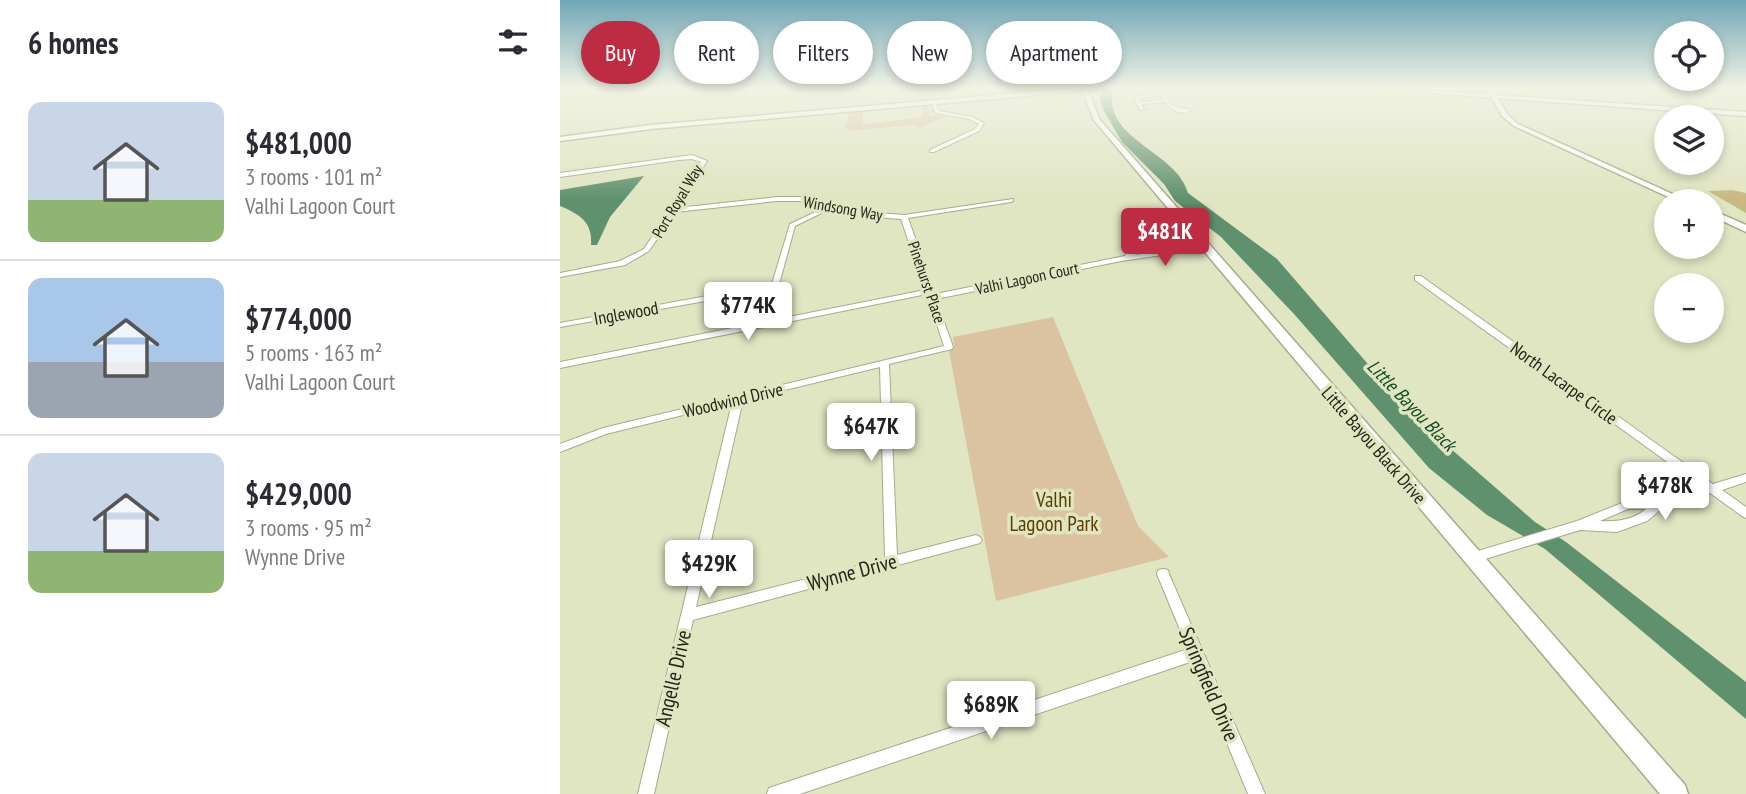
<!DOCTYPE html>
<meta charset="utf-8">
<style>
body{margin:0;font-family:"PT Sans Narrow",sans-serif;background:#f2f2f3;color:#2b2b33;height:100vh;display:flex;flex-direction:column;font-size:26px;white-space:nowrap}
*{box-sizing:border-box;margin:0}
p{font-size:23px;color:#7c7c81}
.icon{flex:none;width:38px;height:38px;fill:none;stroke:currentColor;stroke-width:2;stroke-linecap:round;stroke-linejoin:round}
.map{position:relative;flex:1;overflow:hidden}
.details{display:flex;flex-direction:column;background:#fff;width:560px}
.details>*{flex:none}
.guide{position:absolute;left:21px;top:21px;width:665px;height:63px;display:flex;gap:14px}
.controls{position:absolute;left:1094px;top:21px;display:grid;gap:14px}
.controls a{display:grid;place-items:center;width:70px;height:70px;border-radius:50%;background:#fff;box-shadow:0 4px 10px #0003;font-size:35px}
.price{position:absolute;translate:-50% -60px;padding:0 16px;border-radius:7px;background:#fff;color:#222;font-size:23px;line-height:46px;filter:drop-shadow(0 2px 4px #0008)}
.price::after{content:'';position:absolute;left:50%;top:42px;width:21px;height:16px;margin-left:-10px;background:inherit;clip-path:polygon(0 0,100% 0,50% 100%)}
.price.current{background:#bd2c43;color:#fff}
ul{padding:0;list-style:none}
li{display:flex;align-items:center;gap:21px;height:175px;padding:0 28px}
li+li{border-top:2px solid #e1e1e2}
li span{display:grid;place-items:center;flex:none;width:196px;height:140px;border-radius:14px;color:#555}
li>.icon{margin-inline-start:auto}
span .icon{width:84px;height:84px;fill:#fffc;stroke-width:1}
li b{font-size:30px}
h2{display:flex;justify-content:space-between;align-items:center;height:84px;padding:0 28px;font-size:30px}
.tag{padding:0 24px;border-radius:32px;background:#fff;box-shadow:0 4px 10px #0003;font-size:24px;line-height:63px}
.tag.current{background:#bd2c43;color:#fff}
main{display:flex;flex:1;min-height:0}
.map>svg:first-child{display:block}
</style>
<main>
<section class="details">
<h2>6 homes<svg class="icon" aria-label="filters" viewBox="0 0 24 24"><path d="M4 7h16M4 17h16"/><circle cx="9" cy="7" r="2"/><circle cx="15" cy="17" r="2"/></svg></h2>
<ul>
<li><span style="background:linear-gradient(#c9d6e8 70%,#8fb573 0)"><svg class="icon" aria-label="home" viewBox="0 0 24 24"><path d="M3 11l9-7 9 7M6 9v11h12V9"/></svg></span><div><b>$481,000</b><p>3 rooms · 101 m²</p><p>Valhi Lagoon Court</p></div></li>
<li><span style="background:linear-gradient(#a9c7e8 60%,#9aa5b1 0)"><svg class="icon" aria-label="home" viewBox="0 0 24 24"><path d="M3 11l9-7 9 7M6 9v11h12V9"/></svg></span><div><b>$774,000</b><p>5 rooms · 163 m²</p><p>Valhi Lagoon Court</p></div></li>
<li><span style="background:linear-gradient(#c9d6e8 70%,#8fb573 0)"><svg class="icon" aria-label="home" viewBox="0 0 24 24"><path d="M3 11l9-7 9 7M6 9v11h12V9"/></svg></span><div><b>$429,000</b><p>3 rooms · 95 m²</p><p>Wynne Drive</p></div></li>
</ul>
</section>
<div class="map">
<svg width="1186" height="794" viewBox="0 0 1186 794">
<rect width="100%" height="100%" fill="#e0e5c2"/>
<g fill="#dbc3a2">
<polygon points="367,104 372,104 368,109 374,111 368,116 387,116 360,128 352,125 289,131 285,127 289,111 309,110 303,113 303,125 361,117 363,107 357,106"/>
<polygon points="493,317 578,526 609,557 436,601 389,351 394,347 393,337"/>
</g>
<g fill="#60916e">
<path d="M542 88H553C541 140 616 150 628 193L717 259 807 363 875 435 975 522 1006 542 1186 682V719L985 549 927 515 869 468 734 314 661 237 615 201 604 184 562 142 544 111 540 99Z"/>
<path d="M84 176 50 217 37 245H31C33 223 20 214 0 206V190Z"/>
</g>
<polygon fill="#c8b982" points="1172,190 1186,193 1186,213 1148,191"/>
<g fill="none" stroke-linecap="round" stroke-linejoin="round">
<g stroke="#a6ab89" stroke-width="2">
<g id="street">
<polygon points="29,88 45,88 0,93 0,91"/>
<path d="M596 88H600L612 106 632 110C622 116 612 112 606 102L582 104 584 109 580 110 576 103 575 96 599 93ZM601 95 604 100 580 102 579 98Z"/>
<polygon points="372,101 374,101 379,111 412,117 424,123 419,131 374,152 370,152 370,150 415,129 419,124 409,119 375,113"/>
<path d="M132 155 147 161 117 208 217 197H243L303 212 344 215 453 199V201L451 202 348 218 375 294 565 256 566 254 594 242 634 233 637 235 636 236 598 245 574 255 644 245 647 247 644 249 561 261 376 299 393 347 392 349 329 364 337 555 416 535 420 537 422 540 420 543 133 620 94 794H78L172 403 46 434 0 452V444L43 428 384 346 367 294 0 368V362L365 290 341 219 303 216 272 208 235 226 218 288 0 327V323L212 284 230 224 266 207 243 201H217L115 212 89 251 65 265 0 277V273L60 261 84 249 141 162 132 159 119 160 0 177V173ZM320 367 325 559 136 607 183 400Z"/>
<path d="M855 276H861L1153 484 1186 474V482L1162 490 1186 507V518L1182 516 1150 493 1104 507 1087 521 1057 532 1020 530 912 563 908 562 906 558 908 554 1017 521 1067 501 1100 500 1142 487 855 280ZM1068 509H1086C1073 520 1057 522 1040 521Z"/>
<polygon points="603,569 608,570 609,574 705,794 688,794 633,661 240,794 207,794 209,788 215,786 628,649 597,574 598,570"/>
</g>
</g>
<g stroke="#a6ab89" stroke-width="3">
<g id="secondary">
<polygon points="516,88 540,88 528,91 540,120 1125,785 1128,794 1100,794 549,138 534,120 522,91 91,129 0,141 0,137 91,125"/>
<polygon points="815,88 930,94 927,89 932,88 936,95 1186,112 1186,116 938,98 947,114 958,124 1128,201 1117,201 954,126 942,116 932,98"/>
<polygon points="1152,210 1186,225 1186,232 1152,216"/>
</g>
</g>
<use href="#street" fill="#fff" fill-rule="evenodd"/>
<use href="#secondary" fill="#fff" fill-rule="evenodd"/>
</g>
<linearGradient id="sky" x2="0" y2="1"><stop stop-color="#71a6b7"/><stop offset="0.44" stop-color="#f1f3e4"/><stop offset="1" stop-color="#f1f3e4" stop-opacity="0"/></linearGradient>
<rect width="1186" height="199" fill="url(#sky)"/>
<g text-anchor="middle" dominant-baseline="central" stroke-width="7" stroke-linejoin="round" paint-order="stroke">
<g font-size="16" fill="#232417" stroke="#e0e5c2">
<text transform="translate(117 201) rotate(-59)">Port Royal Way</text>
<text transform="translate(283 208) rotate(10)">Windsong Way</text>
<text transform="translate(467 278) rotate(-12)">Valhi Lagoon Court</text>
<text transform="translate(367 282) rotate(71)">Pinehurst Place</text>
</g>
<g font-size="18" fill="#232417" stroke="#e0e5c2">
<text transform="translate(66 313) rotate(-10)">Inglewood</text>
<text transform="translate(1004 383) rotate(36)">North Lacarpe Circle</text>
<text transform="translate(173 400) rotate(-13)">Woodwind Drive</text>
<text transform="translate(814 445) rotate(49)">Little Bayou Black Drive</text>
</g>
<g font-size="19" font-style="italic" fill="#114b28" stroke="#e0e5c2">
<text transform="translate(852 405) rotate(46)">Little Bayou Black</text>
</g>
<g font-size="21" fill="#5e3d00" stroke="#e0e5c2">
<text x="494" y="499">Valhi<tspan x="494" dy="24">Lagoon Park</tspan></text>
</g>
<g font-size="21" fill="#232417" stroke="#e0e5c2">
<text transform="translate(292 572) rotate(-15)">Wynne Drive</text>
<text transform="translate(113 678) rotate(-77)">Angelle Drive</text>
<text transform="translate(649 684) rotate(67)">Springfield Drive</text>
</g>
</g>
</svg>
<div class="controls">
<a><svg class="icon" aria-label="locate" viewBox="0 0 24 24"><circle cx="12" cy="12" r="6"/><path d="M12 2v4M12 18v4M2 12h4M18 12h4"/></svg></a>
<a><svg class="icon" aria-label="layers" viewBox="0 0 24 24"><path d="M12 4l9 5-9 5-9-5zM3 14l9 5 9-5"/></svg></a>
<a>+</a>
<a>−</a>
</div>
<b class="price current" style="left:605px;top:268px">$481K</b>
<b class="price" style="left:188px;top:342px">$774K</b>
<b class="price" style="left:311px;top:463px">$647K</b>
<b class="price" style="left:1105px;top:522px">$478K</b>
<b class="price" style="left:149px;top:600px">$429K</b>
<b class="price" style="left:431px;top:741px">$689K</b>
<div class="guide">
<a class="tag current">Buy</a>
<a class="tag">Rent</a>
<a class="tag">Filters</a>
<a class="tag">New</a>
<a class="tag">Apartment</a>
</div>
</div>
</main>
